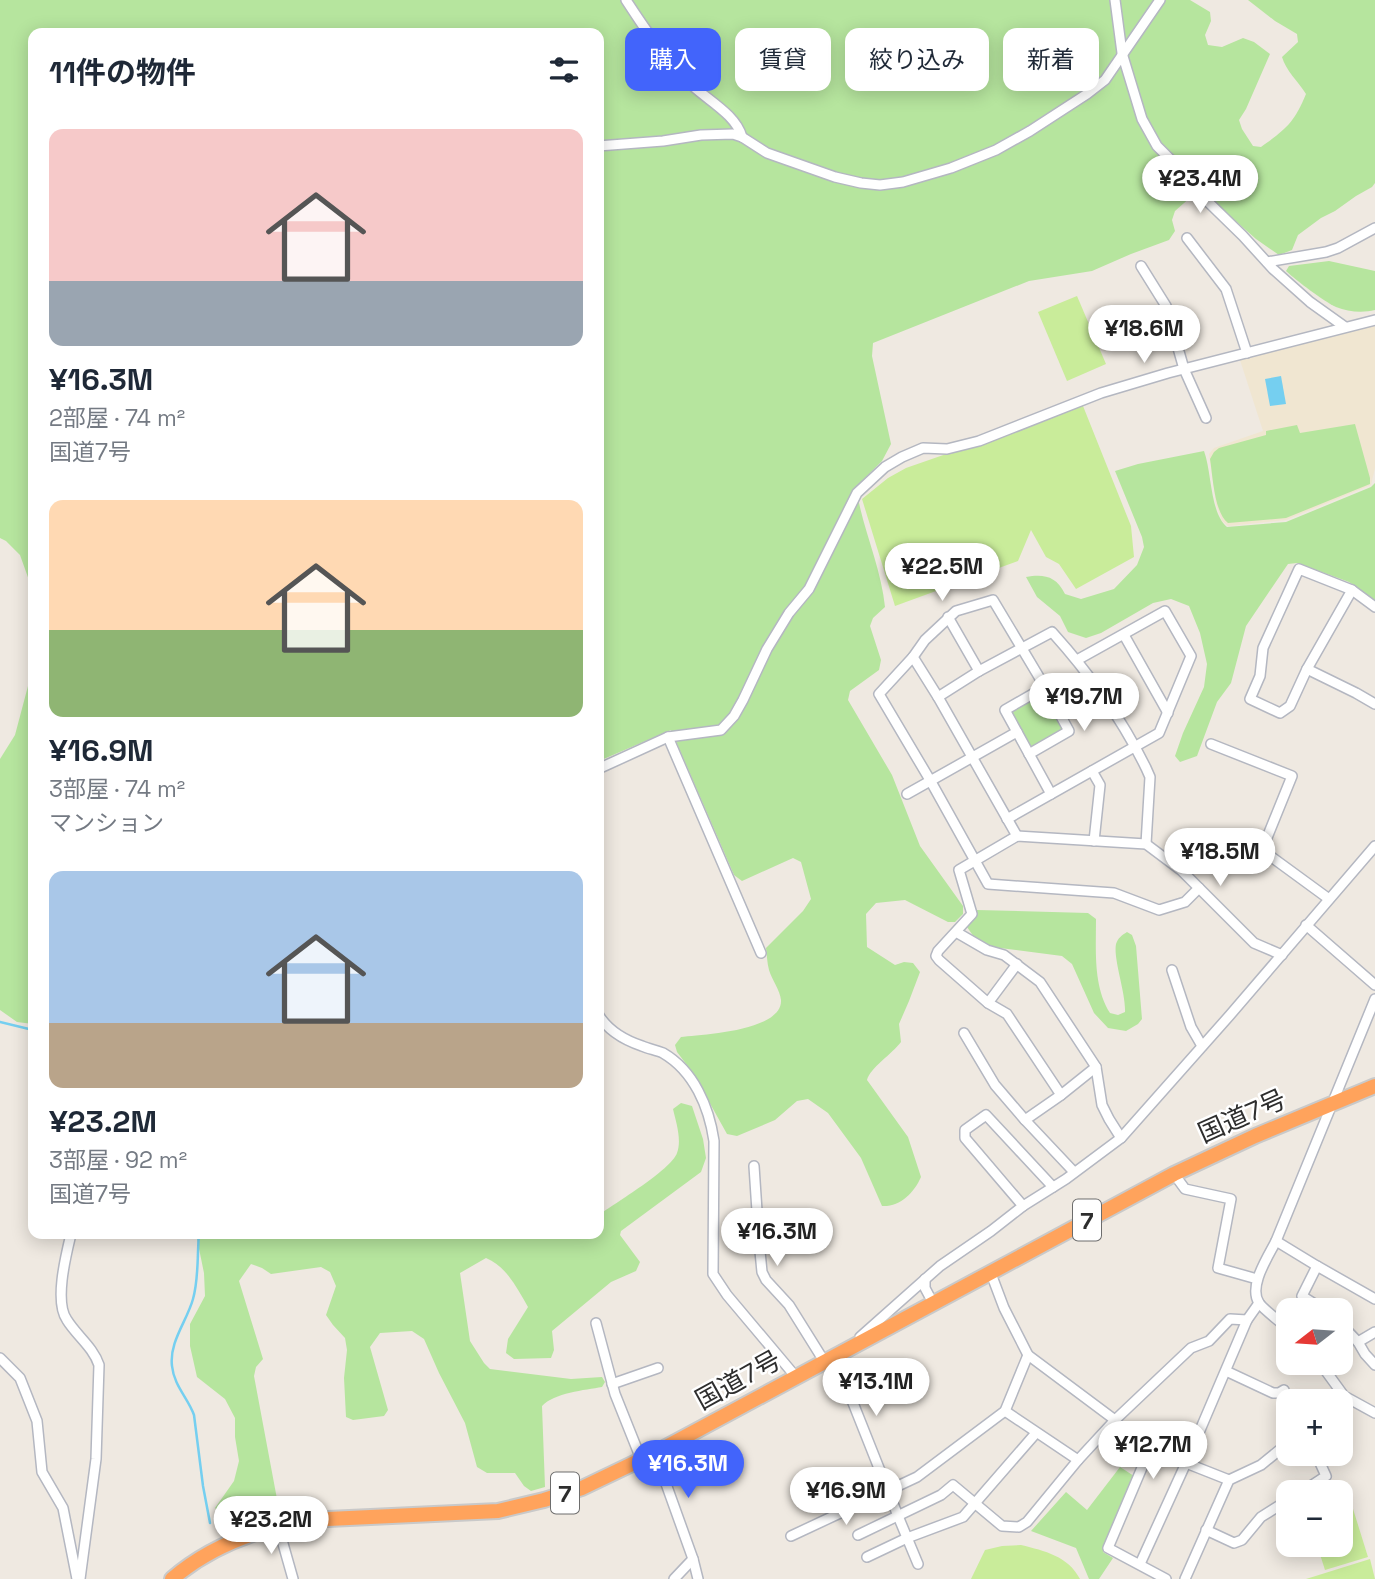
<!DOCTYPE html>
<html lang="ja">
<meta charset="utf-8">
<style>
body{margin:0;font-family:"Space Grotesk","Noto Sans JP",sans-serif;background:#f2f2f3;color:#1f2937;height:100vh;display:flex;flex-direction:column;font-size:26px;white-space:nowrap}
*{box-sizing:border-box;margin:0}
p{font-size:23px;color:#747a83}
.icon{flex:none;width:38px;height:38px;fill:none;stroke:currentColor;stroke-width:2;stroke-linecap:round;stroke-linejoin:round}
.map{position:relative;flex:1;overflow:hidden}
.panel{position:absolute;left:28px;top:28px;width:576px;height:1211px;display:flex;flex-direction:column;background:#fff;border-radius:14px;box-shadow:0 4px 18px #0003}
.panel>*{flex:none}
.hud{position:absolute;left:625px;top:28px;width:644px;height:63px;display:flex;gap:14px}
.needle{width:46px;rotate:253deg}
.tools{position:absolute;left:1276px;top:1298px;display:grid;gap:14px}
.tools a{display:grid;place-items:center;width:77px;height:77px;border-radius:14px;background:#fff;box-shadow:0 4px 18px #0003;font-size:35px}
.price{position:absolute;translate:-50% -60px;padding:0 16px;border-radius:24px;background:#fff;color:#222;font-size:23px;line-height:46px;filter:drop-shadow(0 2px 4px #0008)}
.price::after{content:'';position:absolute;left:50%;top:42px;width:21px;height:16px;margin-left:-10px;background:inherit;clip-path:polygon(0 0,100% 0,50% 100%)}
.price.active{background:#4264fb;color:#fff}
ul{padding:0;list-style:none}
li{display:grid;align-content:center;gap:14px;height:371px;padding:0 21px}
li span{display:grid;place-items:center;height:217px;border-radius:14px;color:#555}
li>.icon{margin-inline-start:auto}
span .icon{width:126px;height:126px;fill:#fffc;stroke-width:1}
li b{font-size:30px}
h2{display:flex;justify-content:space-between;align-items:center;height:84px;padding:0 21px;font-size:30px}
.tag{padding:0 24px;border-radius:14px;background:#fff;box-shadow:0 4px 18px #0003;font-size:24px;line-height:63px}
.tag.active{background:#4264fb;color:#fff}
.map>svg:first-child{display:block}
</style>
<div class="map">
<svg width="1375" height="1579" viewBox="0 0 1375 1579">
<rect width="100%" height="100%" fill="#efe9e1"/>
<polygon fill="#f0e6d1" points="1375,325 1375,468 1371,485 1286,520 1228,526 1222,521 1216,504 1209,454 1214,448 1263,431 1240,360"/>
<g fill="#b6e59e">
<path d="M0 0H1190L1210 12 1211 21 1205 35 1208 45 1222 47 1243 38 1254 42 1270 54 1246 109 1239 120 1242 129 1253 146 1261 147C1286 129 1294 123 1306 94 1298 81 1286 71 1282 57L1298 42 1297 34 1275 21 1248 0H1375V183L1372 187 1356 196 1335 211 1321 218 1298 235 1292 250 1279 255 1256 239 1206 195 1192 196 1175 211 1172 220 1175 231 1169 240 1131 254 1092 271 1029 281 873 343 872 356 891 444 882 461 856 487C862 528 881 566 885 607L873 618 870 626 881 660 879 670 850 691 848 700 892 775 920 846 963 906V914L955 922H948L905 900 876 903 866 914 867 947 895 965 904 962 913 963 920 972 909 1001 899 1024 901 1042C892 1054 870 1068 867 1080L908 1137 921 1177C914 1193 900 1207 882 1206L861 1158 828 1113 808 1099 797 1101 775 1120 737 1136 727 1134 693 1073 677 1052 675 1045 681 1037C701 1035 783 1031 781 1000 780 990 772 980 769 970 767 963 767 955 766 948L803 911 811 899 801 862 793 858 742 881 734 875 671 730 599 761 598 33H33V1024L17 1022 0 1010V759L15 735 28 686 33 626 30 583 20 555 6 541 0 538Z"/>
<path d="M1329 261 1375 271V310C1363 313 1348 312 1336 307 1323 301 1297 281 1286 271L1289 266Z"/>
<path d="M1355 424 1370 478V484L1286 518 1228 523C1214 512 1213 477 1210 459L1214 452 1219 448 1266 435V431L1297 425 1300 433Z"/>
<path d="M1204 451C1212 473 1210 513 1227 527L1286 522 1371 487 1375 483V600L1349 582 1297 563 1288 564 1246 626 1231 683 1217 702 1197 756 1180 762 1175 756 1183 733 1204 687 1207 664 1200 633 1189 606 1171 599 1153 603 1101 633 1086 638 1068 632 1060 616 1037 597 1026 577C1044 574 1056 576 1065 594L1081 599 1114 589 1137 565 1144 547 1142 537 1115 471 1138 464Z"/>
<polygon points="1045,687 1069,731 1029,754 1005,710"/>
<path d="M977 910 1088 913 1096 919C1096 950 1093 986 1110 1013L1118 1015 1125 1012C1126 993 1113 959 1116 944 1118 938 1122 935 1127 932L1132 935 1136 946 1142 1019 1138 1024 1126 1031 1108 1028 1094 1013 1072 964 1062 956 992 947 974 937 967 927 976 916Z"/>
<path d="M681 1103 692 1106 703 1139 706 1158 701 1172 621 1231 620 1235 640 1262 636 1271 611 1282 552 1331 554 1350 551 1358 514 1359 506 1353 508 1339 528 1307C517 1288 507 1267 486 1258L460 1273 470 1341 484 1363 490 1369 571 1379 602 1377 605 1382 602 1387C585 1390 554 1393 542 1406L545 1487 531 1491 524 1486 515 1473H487L477 1467 465 1423 439 1373 424 1339 412 1331 380 1333 370 1347 388 1410 384 1416 353 1420 346 1417 344 1378 347 1350 345 1338 333 1325 326 1315 336 1286 330 1272 321 1267 271 1274 262 1268 251 1264 239 1281 263 1359 256 1367 254 1376 277 1499 274 1506C254 1513 232 1526 215 1508L234 1481 239 1461 235 1437V1418L225 1399 197 1377 190 1346V1324L205 1296 204 1273 196 1234H598L599 1215C615 1203 671 1170 677 1153 682 1140 676 1122 673 1109Z"/>
<polygon points="1120,1467 1134,1476 1103,1552 1113,1558 1099,1579 1089,1579 1076,1548 1031,1531 1066,1492 1087,1510"/>
</g>
<g fill="#c9ec9a">
<polygon points="1077,296 1106,364 1067,381 1038,312"/>
<polygon points="1081,401 1131,526 1134,557 1076,589 1059,564 1046,557 1031,530 1018,561 895,606 862,499 888,478 906,468 952,452"/>
<polygon points="1349,1496 1368,1557 1325,1570 1317,1545 1340,1545 1341,1498"/>
<path d="M1021 1545C1045 1551 1068 1556 1080 1579H971L985 1550 1002 1546Z"/>
<polygon points="1370,1559 1375,1579 1306,1579"/>
</g>
<polygon fill="#75cff0" points="1281,376 1286,404 1270,406 1265,379"/>
<g fill="none" stroke-linecap="round" stroke-linejoin="round">
<g stroke="#75cff0" stroke-width="2.5">
<polyline points="0,1022 33,1030"/>
<path d="M199 1234C197 1255 199 1278 193 1299 187 1321 169 1342 172 1366 174 1386 188 1398 194 1415L203 1486 210 1523"/>
</g>
<g stroke="#b4b7c1" stroke-width="12">
<g id="minor">
<path d="M626 0C641 23 656 46 674 66 680 73 687 80 693 86 709 101 736 115 742 137"/>
<polyline points="1115,0 1122,53 1142,119 1157,146 1178,167 1202,196 1243,236 1273,269 1310,302 1345,327"/>
<polyline points="598,146 663,141 701,135 733,134 742,137 767,153 835,177 861,183 880,185 903,182 951,168 996,150 1030,131 1087,94 1105,80 1160,0"/>
<polyline points="1187,238 1226,289 1247,353"/>
<polyline points="1267,262 1326,252 1338,248 1375,228"/>
<polyline points="1141,266 1166,306 1184,369 1206,418"/>
<polygon points="1299,569 1352,590 1307,669 1290,706 1280,713 1250,699 1260,676 1263,648"/>
<polyline points="1352,590 1375,607"/>
<polyline points="948,617 979,671"/>
<polyline points="1124,635 1168,713"/>
<polyline points="913,657 879,694 930,780 988,884 1114,893 1159,910 1185,902 1199,888"/>
<polyline points="1307,669 1356,693 1375,704"/>
<path d="M938 697 979 671 1052 632C1089 673 1122 719 1146 768L1150 777 1146 844"/>
<polyline points="1057,709 1097,686"/>
<polyline points="668,737 761,953"/>
<polyline points="1211,744 1292,776 1262,850 1329,899"/>
<polyline points="1029,754 1069,731 1045,687"/>
<polyline points="598,769 668,737 721,730 734,716 743,700 767,649 789,613 809,589 857,493 885,467 902,457 923,448 947,449 979,441 1101,393 1168,373 1375,320"/>
<polyline points="1092,771 1100,785 1094,841"/>
<polyline points="907,794 1017,732"/>
<polyline points="1007,819 1159,733 1191,656 1165,611 1077,660"/>
<polyline points="1017,836 938,697 913,657 925,640 956,611 993,600 1045,687 1005,710 1051,794"/>
<polyline points="1306,925 1375,985"/>
<polyline points="956,932 987,950 1004,955 1040,982 1096,1067 1102,1105 1109,1119 1121,1138"/>
<polyline points="1172,970 1191,1027 1202,1046"/>
<polyline points="988,1003 1017,964"/>
<path d="M598 1014C608 1031 624 1040 642 1046 649 1049 656 1050 663 1053 694 1071 709 1107 714 1141L713 1274 727 1295 796 1377"/>
<polyline points="964,1033 995,1085 1025,1120"/>
<polyline points="1061,1095 1096,1067"/>
<polyline points="754,1166 759,1241 762,1272 766,1280 789,1305 824,1361"/>
<polyline points="1074,1172 1025,1120 1061,1095 1007,1014 988,1003 939,960 936,956 938,951 972,914 959,870 1017,836 1146,844 1182,871 1254,943 1282,955"/>
<polyline points="1174,1174 1185,1189 1231,1199 1218,1268 1257,1279"/>
<polyline points="1023,1206 965,1138 965,1130 986,1115 1053,1187"/>
<path d="M71 1234C66 1255 54 1302 67 1320 77 1336 93 1347 99 1365L96 1459 80 1579"/>
<polyline points="1276,1241 1317,1266"/>
<polyline points="990,1271 1004,1308 1028,1355 1115,1420"/>
<polyline points="925,1279 925,1288 933,1303"/>
<polyline points="1326,1311 1302,1296 1317,1266 1375,1299"/>
<polyline points="596,1323 615,1394 641,1459"/>
<polyline points="1340,1323 1358,1342"/>
<path d="M1288 1329C1281 1322 1264 1310 1259 1303 1248 1286 1268 1257 1276 1241L1375 999"/>
<polyline points="1375,1332 1358,1342 1365,1354 1375,1365"/>
<polyline points="860,1337 940,1266 991,1231 1023,1206 1066,1179 1121,1138 1230,1015 1375,846"/>
<polyline points="834,1355 898,1516 918,1564"/>
<polyline points="0,1358 20,1378 37,1421 42,1472 63,1508 77,1579"/>
<polyline points="1320,1363 1344,1396 1375,1413"/>
<polyline points="1226,1371 1273,1393 1279,1393 1284,1390"/>
<polyline points="612,1384 658,1368"/>
<polyline points="1005,1411 1078,1460"/>
<polyline points="655,1453 693,1559 698,1579"/>
<polyline points="1300,1493 1326,1476 1316,1454"/>
<polyline points="278,1526 293,1579"/>
<polyline points="1206,1530 1234,1543 1242,1540 1261,1517 1288,1500"/>
<polyline points="858,1535 941,1495 953,1485 1002,1526 1019,1527 1027,1522 1078,1460 1115,1420 1191,1348 1209,1341 1230,1319 1247,1320"/>
<polyline points="791,1536 917,1477 1005,1411 1028,1355"/>
<polyline points="867,1557 907,1538 963,1517 1036,1433"/>
<polyline points="1140,1564 1186,1463 1247,1320 1259,1303"/>
<polyline points="674,1579 693,1559"/>
<polyline points="1166,1579 1108,1548 1152,1444 1186,1463 1229,1480"/>
<polyline points="1185,1579 1229,1480 1261,1465 1288,1443"/>
</g>
</g>
<g stroke="#c9c9c9" stroke-width="18">
<path id="highway" d="M172 1579C210 1546 257 1529 307 1520L498 1511 544 1500 582 1488 655 1453 1174 1174 1255 1136 1375 1086"/>
</g>
<use href="#minor" stroke="#fff" stroke-width="9"/>
<use href="#highway" stroke="#ffa35c" stroke-width="14"/>
</g>
<g text-anchor="middle" dominant-baseline="central" stroke-width="5" stroke-linejoin="round" paint-order="stroke">
<g fill="#fff" stroke="#6d6d6d" stroke-width="2">
<rect x="1073" y="1199.5" width="28" height="41" rx="5"/>
<rect x="551" y="1472.5" width="28" height="41" rx="5"/>
</g>
<g font-size="24" font-weight="bold" fill="#2e2e2e">
<text x="1087" y="1220">7</text>
<text x="565" y="1493">7</text>
</g>
<g font-size="26" fill="#2e2e2e" stroke="#fff">
<text transform="translate(1242 1116) rotate(-24)">国道7号</text>
<text transform="translate(738 1380) rotate(-29)">国道7号</text>
</g>
</g>
</svg>
<div class="tools">
<a><svg class="needle" viewBox="-14 -14 28 28"><path d="M0-13l5 13h-10z" fill="#e53935"/><path d="M0 13l5-13h-10z" fill="#747a83"/></svg></a>
<a>+</a>
<a>−</a>
</div>
<b class="price" style="left:1200px;top:215px">¥23.4M</b>
<b class="price" style="left:1144px;top:365px">¥18.6M</b>
<b class="price" style="left:942px;top:603px">¥22.5M</b>
<b class="price" style="left:1084px;top:733px">¥19.7M</b>
<b class="price" style="left:1220px;top:888px">¥18.5M</b>
<b class="price" style="left:777px;top:1268px">¥16.3M</b>
<b class="price" style="left:876px;top:1418px">¥13.1M</b>
<b class="price" style="left:1153px;top:1481px">¥12.7M</b>
<b class="price active" style="left:688px;top:1500px">¥16.3M</b>
<b class="price" style="left:846px;top:1527px">¥16.9M</b>
<b class="price" style="left:271px;top:1556px">¥23.2M</b>
<div class="hud">
<a class="tag active">購入</a>
<a class="tag">賃貸</a>
<a class="tag">絞り込み</a>
<a class="tag">新着</a>
</div>
<section class="panel">
<h2>11件の物件<svg class="icon" aria-label="filters" viewBox="0 0 24 24"><path d="M4 7h16M4 17h16"/><circle cx="9" cy="7" r="2"/><circle cx="15" cy="17" r="2"/></svg></h2>
<ul>
<li><span style="background:linear-gradient(#f6c9c9 70%,#9aa5b1 0)"><svg class="icon" aria-label="home" viewBox="0 0 24 24"><path d="M3 11l9-7 9 7M6 9v11h12V9"/></svg></span><div><b>¥16.3M</b><p>2部屋 · 74 m²</p><p>国道7号</p></div></li>
<li><span style="background:linear-gradient(#ffd9b3 60%,#8fb573 0)"><svg class="icon" aria-label="home" viewBox="0 0 24 24"><path d="M3 11l9-7 9 7M6 9v11h12V9"/></svg></span><div><b>¥16.9M</b><p>3部屋 · 74 m²</p><p>マンション</p></div></li>
<li><span style="background:linear-gradient(#a9c7e8 70%,#b9a48a 0)"><svg class="icon" aria-label="home" viewBox="0 0 24 24"><path d="M3 11l9-7 9 7M6 9v11h12V9"/></svg></span><div><b>¥23.2M</b><p>3部屋 · 92 m²</p><p>国道7号</p></div></li>
</ul>
</section>
</div>
